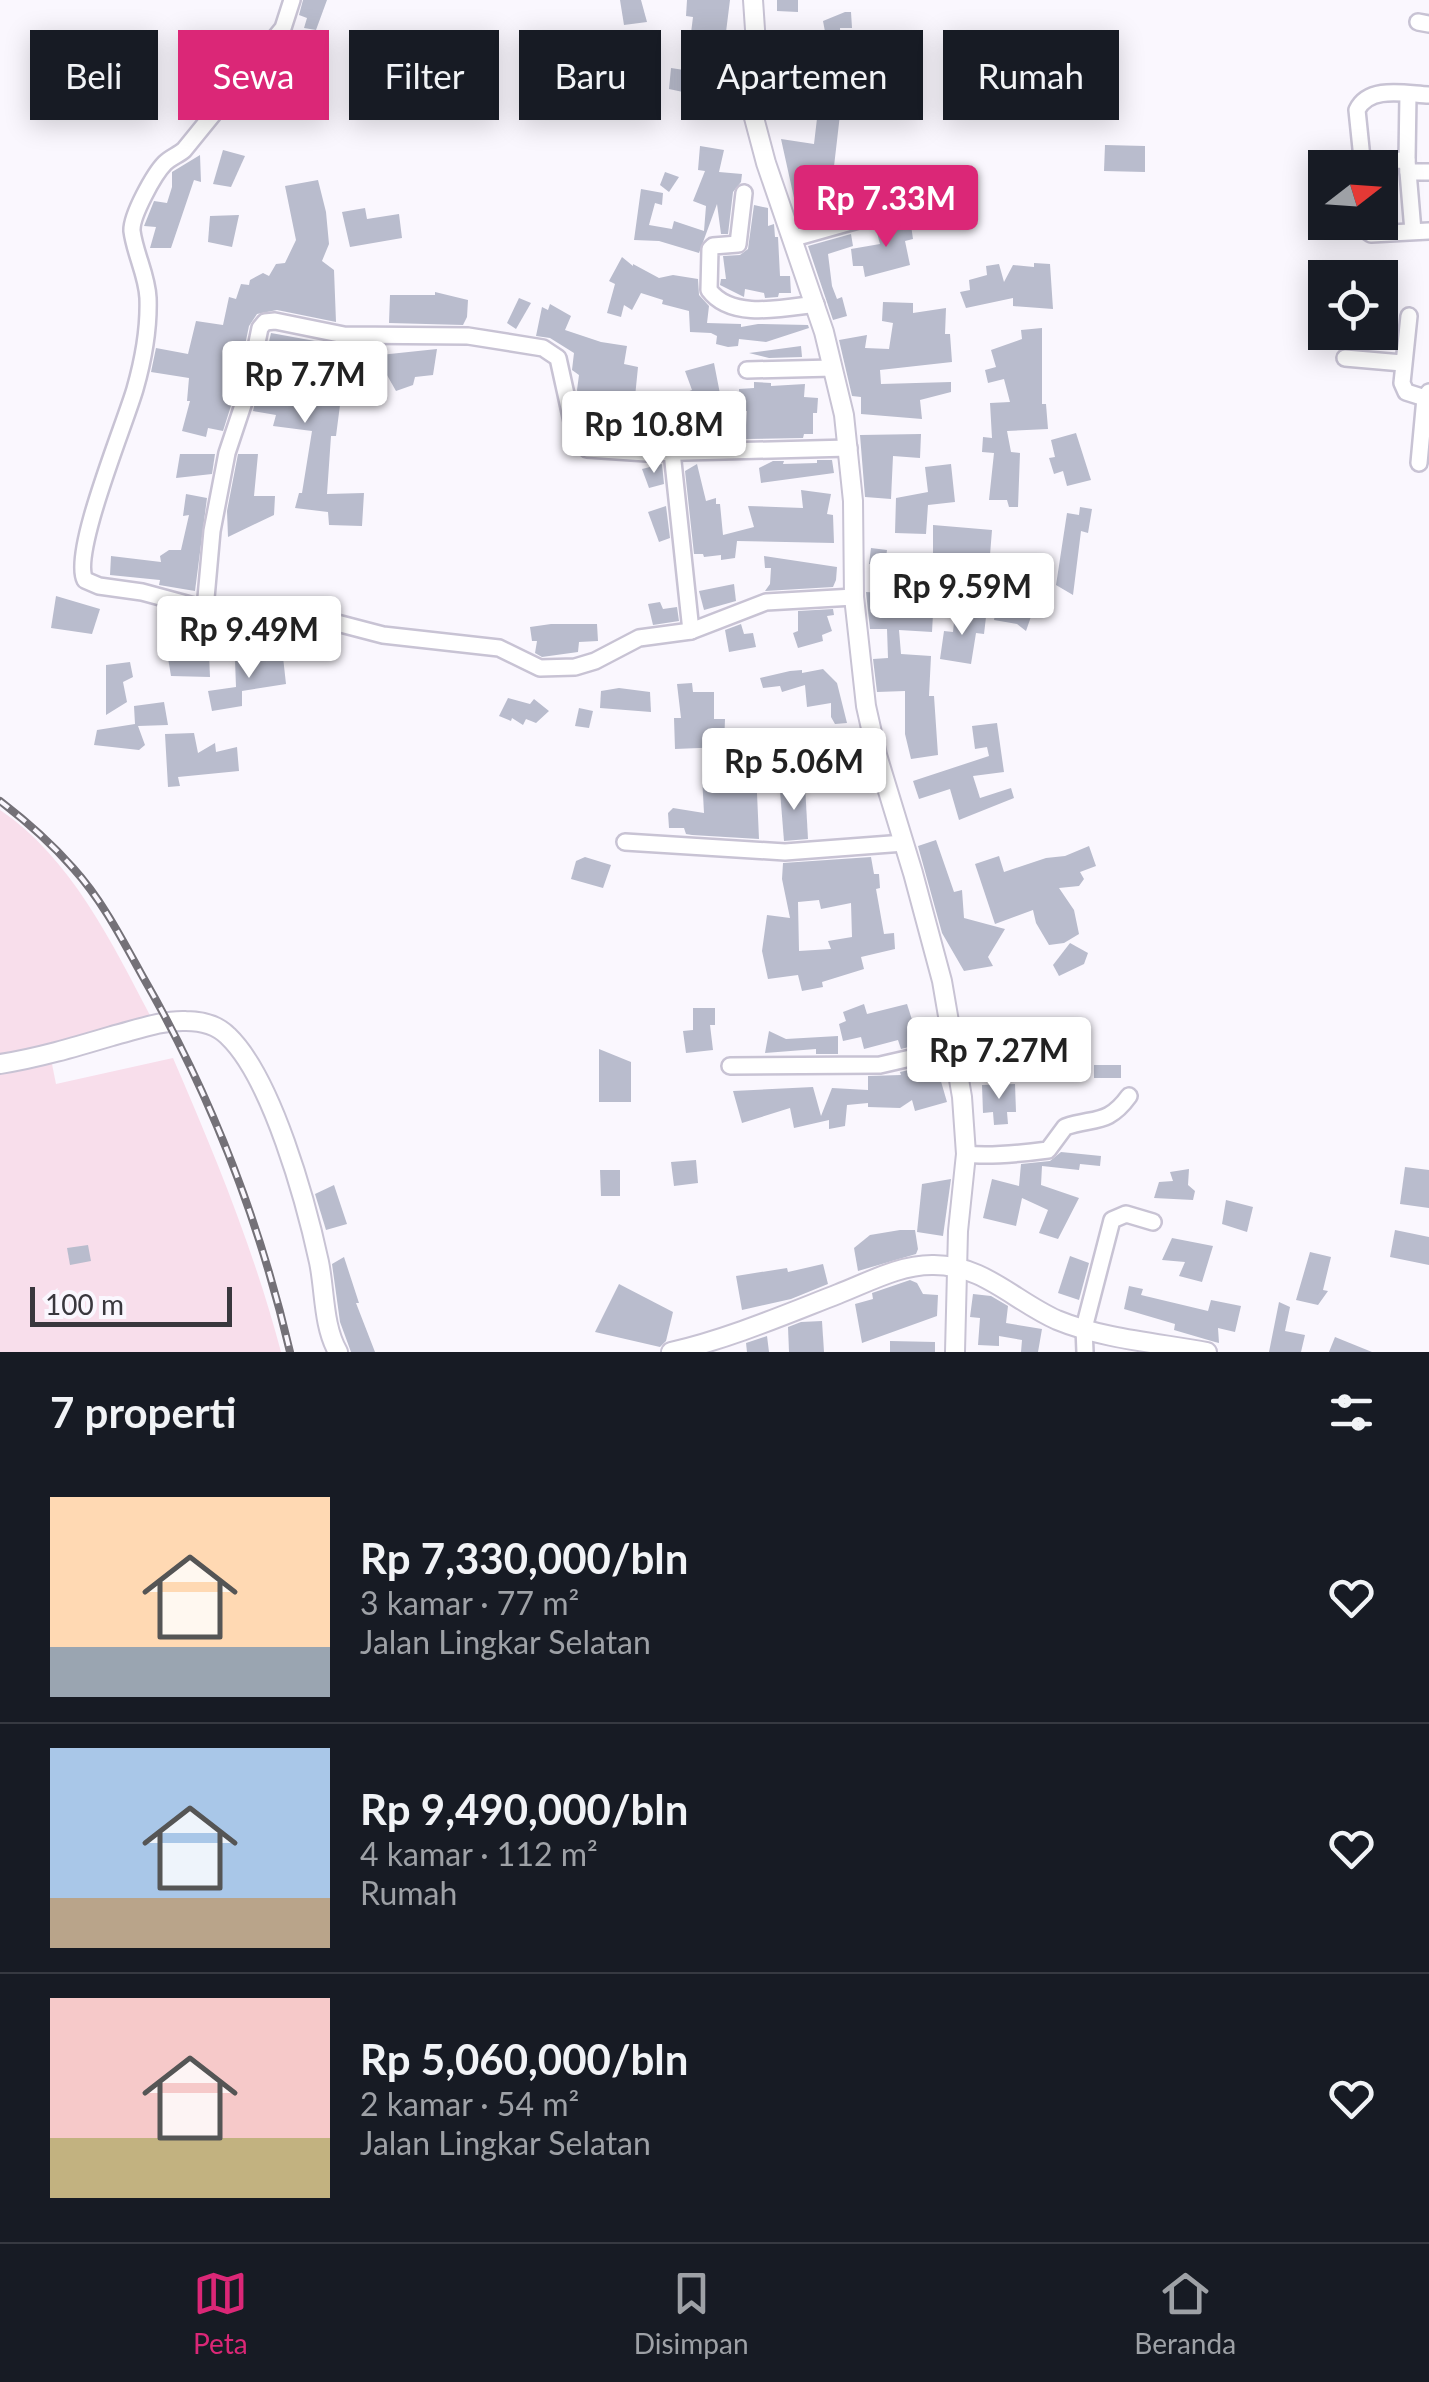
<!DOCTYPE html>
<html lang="id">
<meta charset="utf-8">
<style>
body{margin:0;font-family:Lato,sans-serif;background:#242831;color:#f1f3f6;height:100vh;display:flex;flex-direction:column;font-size:38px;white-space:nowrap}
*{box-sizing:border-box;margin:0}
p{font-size:32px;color:#9ea1a6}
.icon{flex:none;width:55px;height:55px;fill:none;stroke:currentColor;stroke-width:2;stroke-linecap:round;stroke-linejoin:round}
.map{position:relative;height:1352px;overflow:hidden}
.side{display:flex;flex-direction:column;background:#171b24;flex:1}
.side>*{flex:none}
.guide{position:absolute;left:30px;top:30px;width:1370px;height:90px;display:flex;gap:20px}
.needle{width:65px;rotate:73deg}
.buttons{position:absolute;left:1308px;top:150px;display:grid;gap:20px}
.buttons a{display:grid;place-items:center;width:90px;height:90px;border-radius:0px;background:#171b24;box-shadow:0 5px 25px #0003;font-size:50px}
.scale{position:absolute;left:30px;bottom:25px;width:202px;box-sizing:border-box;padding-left:10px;border:5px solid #39373d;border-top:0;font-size:28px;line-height:35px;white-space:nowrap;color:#39373d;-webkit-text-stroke:8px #faf7fe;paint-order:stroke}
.price{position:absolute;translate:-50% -85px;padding:0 22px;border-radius:10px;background:#fff;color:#222;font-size:32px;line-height:65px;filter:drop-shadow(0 2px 5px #0008)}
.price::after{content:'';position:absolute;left:50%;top:60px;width:30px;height:22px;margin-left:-15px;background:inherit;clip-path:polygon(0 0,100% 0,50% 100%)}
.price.on{background:#db2777;color:#fff}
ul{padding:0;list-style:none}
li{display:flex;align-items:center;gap:30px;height:250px;padding:0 50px}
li+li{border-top:2px solid #363941}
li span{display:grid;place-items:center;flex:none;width:280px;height:200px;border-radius:0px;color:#555}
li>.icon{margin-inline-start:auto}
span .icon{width:120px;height:120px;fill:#fffc;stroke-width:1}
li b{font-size:42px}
h2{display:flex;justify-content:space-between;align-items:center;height:120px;padding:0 50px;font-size:42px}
.chip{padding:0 35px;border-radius:0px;background:#171b24;box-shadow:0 5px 25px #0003;font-size:35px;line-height:90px}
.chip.on{background:#db2777;color:#fff}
.tab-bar{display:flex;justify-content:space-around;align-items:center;height:140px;border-top:2px solid #363941;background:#171b24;font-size:28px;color:#9ea1a6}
.tab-bar a{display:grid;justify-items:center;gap:5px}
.tab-bar .on{color:#db2777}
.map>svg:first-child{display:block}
</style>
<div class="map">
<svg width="1429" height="1352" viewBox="0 0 1429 1352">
<rect width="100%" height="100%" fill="#faf7fe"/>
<g fill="#f8deeb">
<path d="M0 810C72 858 114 947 153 1021L0 1057Z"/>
<path d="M173 1058C215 1155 254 1250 281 1352H0V1071L51 1059 56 1084Z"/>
</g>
<g fill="#b9bccd" fill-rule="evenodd">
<polygon points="303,0 327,0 316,30 304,28 307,18 299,15"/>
<polygon points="620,0 641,0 647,22 624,25"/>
<polygon points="687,0 730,0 726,32 705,30 705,35 691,33 693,17 686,16"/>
<polygon points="777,0 798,0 798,12 777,11"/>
<polygon points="845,12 851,12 852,28 840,28 841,53 779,54 780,34 826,37 823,21"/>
<polygon points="706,55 724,57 724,61 733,62 732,73 728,75 725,119 709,116 710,94 705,93 706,88 686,87 683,92 669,89 671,68 697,72 700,57"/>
<polygon points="815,78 844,80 833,175 829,175 838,214 800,225 781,139 814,144 818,110 787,108 788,101 776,98 779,82 815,82"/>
<polygon points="1105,145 1145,146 1145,172 1104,171"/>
<polygon points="700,146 724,150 719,172 742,174 741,182 733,192 728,234 721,234 717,204 699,253 659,241 634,240 641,189 663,193 662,205 655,203 649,225 672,229 674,221 704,231 706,206 693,201 705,171 698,170"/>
<polygon points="223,150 245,156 231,187 213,184"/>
<polygon points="200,155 201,182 194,180 171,248 150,248 156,227 144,226 154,201 167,203 172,187 172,172"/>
<polygon points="665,172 679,177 669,192 660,185"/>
<polygon points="897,175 898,180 904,178 910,205 900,207 892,200 873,204 868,176"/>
<polygon points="318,180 326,212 329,244 322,261 334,270 336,322 277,310 257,314 249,326 235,393 223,431 208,428 206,437 182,431 190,401 187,401 189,378 151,372 156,348 188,354 196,321 223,325 229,297 236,299 241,284 249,285 250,280 263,273 269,276 276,264 285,263 296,240 285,186"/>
<polygon points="754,205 768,208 768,226 774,224 775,237 778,237 780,276 790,276 791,293 779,293 778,297 765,298 764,293 745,289 744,297 720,285 721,279 726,279 723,256 740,255 748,249"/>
<polygon points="365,208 367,219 399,214 402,238 350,247 342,212"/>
<polygon points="239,215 232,247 208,242 210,216"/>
<polygon points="910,218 913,239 905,241 910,265 865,277 863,266 853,266 851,249 880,244 876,229"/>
<polygon points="851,234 853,246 828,254 832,286 837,299 842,297 847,316 833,320 808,246"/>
<polygon points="622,257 633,266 633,264 659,278 673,275 698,279 699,295 709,306 707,323 741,324 741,327 758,324 808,325 809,328 766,342 739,339 738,346 728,347 716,344 717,336 711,333 690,332 689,311 662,304 663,300 641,293 632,310 624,305 621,317 607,313 615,284 609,281"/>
<polygon points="1034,263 1050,264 1053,309 1013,306 1013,298 966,308 960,292 970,290 969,280 987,275 986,266 999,264 1004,282 1013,265 1034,267"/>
<polygon points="435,292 468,300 467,317 463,325 389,323 390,295 435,295"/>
<polygon points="519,298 531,303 516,329 507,323"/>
<polygon points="883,302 913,303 913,313 946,308 945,334 950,334 952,362 880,370 881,384 951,382 951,392 920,400 922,419 861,414 861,397 852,396 839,340 867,335 865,348 889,349 893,323 882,321"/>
<polygon points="550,304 571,316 565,330 601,342 627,346 624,364 638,367 635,397 612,395 611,417 601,418 606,439 592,438 585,430 577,390 579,375 572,370 574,353 550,338 536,336 542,307 548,310"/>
<polygon points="1042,328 1042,404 1046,404 1048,429 1007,431 1011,452 1020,453 1018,507 1009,507 1007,500 989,500 994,453 982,452 983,437 992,438 990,403 1010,402 1004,379 988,383 985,370 996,367 991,350 1022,339 1021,330"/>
<polygon points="271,333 315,341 300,402 340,405 336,436 331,436 327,494 364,493 362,526 329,525 328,512 295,508 299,493 302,493 312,431 273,426 276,415 253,411"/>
<polygon points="342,346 381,347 380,355 437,349 433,375 415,377 413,385 396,391 379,361 375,386 347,388 332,382"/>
<polygon points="801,346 802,357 769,358 749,353"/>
<polygon points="714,363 721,399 690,403 687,392 692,390 685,371"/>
<polygon points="754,382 771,383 771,386 805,384 804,397 818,398 817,413 813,413 813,434 804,434 803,438 745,439 747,411 739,411 739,389 754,388"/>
<polygon points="654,392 665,394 668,410 642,415 638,397"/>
<polygon points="642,418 644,434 655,434 655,442 629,441 627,420"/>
<polygon points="1076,433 1091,480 1067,486 1063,471 1054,474 1049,458 1055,457 1051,440"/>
<polygon points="921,434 920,458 893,456 891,499 865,497 860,435"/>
<polygon points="180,454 215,454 212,474 176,478"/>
<polygon points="238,454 258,454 254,496 275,496 274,515 228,537 227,511"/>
<polygon points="817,460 832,460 834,473 761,483 759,468 773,461 784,461 783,464 817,463"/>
<polygon points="662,464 664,484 649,488 642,469"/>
<polygon points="697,464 706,501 716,498 716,504 720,504 723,535 754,527 748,506 803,508 801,490 831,494 827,514 833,515 834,543 737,541 735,558 721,560 721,555 704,557 703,554 694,554 685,471"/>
<polygon points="951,464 955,502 928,505 926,534 895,533 896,498 928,492 925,467"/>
<polygon points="186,494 207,498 195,591 159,585 160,580 110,575 111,556 161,562 160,556 169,550 181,550 189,515 183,516"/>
<polygon points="666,506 670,538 659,542 648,512"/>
<polygon points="1080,507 1092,509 1088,533 1081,531 1073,595 1056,585 1067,513 1079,515"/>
<polygon points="933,525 992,530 988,580 928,575 929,562 933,563"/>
<polygon points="871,548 887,550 885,566 869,564"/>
<polygon points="764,556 837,567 836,580 833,587 765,591 770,584 771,568 765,568"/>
<polygon points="734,584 736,601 704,610 699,591"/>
<polygon points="866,592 934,596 932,632 899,630 901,654 931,656 929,696 934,696 938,755 911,759 905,734 905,691 877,692 873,659 888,658 887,629 870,629"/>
<polygon points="56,596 100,609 92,634 51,628"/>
<polygon points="1012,597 1035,605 1026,631 1017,624 994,620 998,600 1011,600"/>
<polygon points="660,602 663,609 677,607 679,621 653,625 648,604"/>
<polygon points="833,609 834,615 827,616 832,631 822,635 823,641 798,648 793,633 798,631 798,611"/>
<polygon points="955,612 986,617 984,634 976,633 971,664 940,659 944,631 953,632"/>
<polygon points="551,624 597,624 598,641 579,642 578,652 542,657 535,653 537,641 532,641 530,627"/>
<polygon points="741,624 744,634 753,633 756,647 729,652 725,630"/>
<polygon points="214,632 239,636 238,654 214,652"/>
<polygon points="209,654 210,677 171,676 168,658"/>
<polygon points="258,655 258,659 283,657 286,684 242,691 242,706 212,711 208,691 236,687 235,660"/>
<polygon points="130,662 133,677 123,682 127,702 106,715 106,665"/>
<polygon points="823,669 837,683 847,723 835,724 831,717 831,703 807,707 805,685 782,692 780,686 763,688 760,678 790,671 802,670 802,673"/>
<polygon points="692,683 693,692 714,692 714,719 725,719 724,747 675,749 674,718 681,718 677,684"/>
<polygon points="619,688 650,692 651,712 600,708 601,691"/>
<polygon points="508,698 530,704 534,699 549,711 536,723 526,719 523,725 512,718 511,721 499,716"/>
<polygon points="164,702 168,725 138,726 145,745 139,750 94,745 97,730 135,724 134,706"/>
<polygon points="579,708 593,711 589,728 575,726"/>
<polygon points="997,723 1004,772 973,776 980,798 1011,788 1014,798 959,820 950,789 919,799 913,781 989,756 987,747 975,749 972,726"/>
<polygon points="194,733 198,753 215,743 216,752 237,747 239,771 178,777 180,786 168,787 165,734"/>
<polygon points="838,739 840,752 803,760 800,744"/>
<polygon points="705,758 723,765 721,784 747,781 753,776 759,781 764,789 757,793 759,839 692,835 686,834 684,828 669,828 668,813 673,808 704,813 702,776"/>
<polygon points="796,785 805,785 808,839 784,841 780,791"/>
<polygon points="936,840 954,892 962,890 964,918 1005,929 988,957 993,966 964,971 942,933 918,846"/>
<polygon points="1089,846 1096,866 1080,872 1084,879 1079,886 1059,888 1074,910 1079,934 1064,943 1049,945 1036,923 1033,910 995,924 975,864 999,856 1004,872 1046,858 1065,856"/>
<polygon points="585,857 611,865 603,888 571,879 576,861"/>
<path d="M871 857 874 874H879L880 888 876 889 884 934 894 933 895 949 861 957 864 969 822 982 823 987 802 991 798 975 768 979 762 951 767 915 790 918 782 879 783 863ZM819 900 821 909 851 903 852 937 828 941 831 949 799 951 798 902Z"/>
<polygon points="1070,943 1088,953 1084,964 1059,976 1053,965"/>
<polygon points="864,1004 867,1014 907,1004 915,1029 929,1026 933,1041 901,1049 898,1040 864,1049 861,1037 843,1041 839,1024 846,1021 843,1012"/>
<polygon points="693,1008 715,1008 715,1025 710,1025 713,1050 686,1053 683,1031 693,1030"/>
<polygon points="769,1031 786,1039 838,1036 838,1054 816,1054 816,1049 765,1053"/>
<polygon points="1071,1045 1088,1049 1083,1067 1066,1063"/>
<polygon points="599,1049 631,1062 631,1102 599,1102"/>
<polygon points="940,1063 944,1077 940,1078 947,1102 915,1111 912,1100 900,1108 868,1107 868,1103 847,1105 845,1126 829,1129 829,1120 794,1128 790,1108 742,1123 733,1091 813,1087 821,1116 832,1088 868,1090 868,1076 901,1075 900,1072"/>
<rect x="1094" y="1065" width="27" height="13"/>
<polygon points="1015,1084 1016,1112 1007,1112 1008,1124 994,1125 993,1112 983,1113 982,1085"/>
<polygon points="1061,1152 1101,1156 1100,1166 1080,1164 1079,1170 1042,1166 1041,1185 1079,1198 1058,1239 1039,1233 1048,1210 1022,1198 1016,1226 983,1218 992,1179 1019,1186 1021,1164 1050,1161"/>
<polygon points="696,1160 698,1183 674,1186 671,1162"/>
<polygon points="1405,1167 1429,1170 1429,1208 1400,1204"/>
<polygon points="1189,1169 1188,1185 1195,1191 1193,1200 1154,1198 1159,1182 1173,1181 1170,1172"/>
<polygon points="600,1170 620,1170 620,1196 601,1196"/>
<polygon points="951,1179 943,1236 917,1232 922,1184"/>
<polygon points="334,1185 347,1224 326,1230 315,1194"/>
<polygon points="1226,1200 1253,1207 1247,1232 1222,1224"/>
<polygon points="900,1230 915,1230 918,1249 916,1254 858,1271 854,1248 870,1235"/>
<polygon points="1395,1230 1429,1237 1429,1265 1390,1257"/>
<polygon points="1172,1238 1213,1246 1202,1282 1179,1276 1185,1262 1162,1260"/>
<polygon points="88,1245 91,1261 70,1265 67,1248"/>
<polygon points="1310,1252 1331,1257 1323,1290 1328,1291 1318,1305 1296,1300"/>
<polygon points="1070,1256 1089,1263 1079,1300 1058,1293"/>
<polygon points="344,1257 359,1303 356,1303 375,1352 351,1352 340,1322 332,1264"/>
<polygon points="823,1264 828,1284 791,1299 742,1310 736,1276 787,1268 788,1272"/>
<polygon points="910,1280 917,1283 923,1294 938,1295 937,1316 862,1343 855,1304 873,1299 872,1293"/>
<polygon points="619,1284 673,1312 666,1341 660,1347 595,1332"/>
<polygon points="1129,1286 1143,1289 1141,1295 1208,1311 1211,1300 1241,1306 1235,1332 1218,1328 1219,1343 1215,1342 1174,1330 1175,1324 1124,1309"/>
<polygon points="973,1294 991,1296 1008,1306 1006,1323 1042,1329 1038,1352 1021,1352 1022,1340 999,1336 999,1346 978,1345 980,1318 970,1317"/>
<polygon points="1279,1302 1290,1307 1285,1331 1305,1335 1301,1352 1269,1352"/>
<polygon points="822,1321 824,1352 789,1352 788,1327 801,1322"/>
<polygon points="767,1336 769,1352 747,1352 746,1343"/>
<polygon points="1335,1337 1372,1352 1329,1352"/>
<polygon points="890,1341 935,1342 935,1352 890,1352"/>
</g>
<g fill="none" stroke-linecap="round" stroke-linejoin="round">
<g stroke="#c8c3d4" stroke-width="20">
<g id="minor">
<path d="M292 0 283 28 184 150C178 155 170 158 165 163 154 174 131 216 132 231 135 254 147 275 148 298 149 327 143 361 135 389 125 424 71 553 85 580L99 586 142 592 205 609 314 617 383 635 499 648 540 668 575 667 595 661 639 638 691 631 766 602 854 597"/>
<polyline points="1418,22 1429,24"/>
<polyline points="1407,160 1408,94"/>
<polyline points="1363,161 1407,160 1408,172 1429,172"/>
<path d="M1363 168 1357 110C1369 85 1406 94 1429 95"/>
<polyline points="1408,172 1413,231"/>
<path d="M744 193 738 244 713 246 710 249 709 290C731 320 783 308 816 304"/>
<polyline points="1364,222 1365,230 1371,234 1429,231"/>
<polyline points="794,238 890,211"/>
<polyline points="1409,316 1402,383 1406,392 1425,398"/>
<polyline points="1345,358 1402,363"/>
<polyline points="747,370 833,368"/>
<polyline points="672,452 691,631"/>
<polyline points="1419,463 1425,398 1429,392"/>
<polyline points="205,609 212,531 227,453 246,396 260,328 265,322 275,321 344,335 468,336 543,348 558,358 575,435 587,449 646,453 849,448"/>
<polyline points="770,779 877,755"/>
<polyline points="625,842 785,852 904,843"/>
<polyline points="730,1066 880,1065 954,1048"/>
<path d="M966 1154C988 1157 1025 1153 1048 1150L1065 1127C1095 1117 1108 1125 1129 1096"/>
<polyline points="1085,1352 1084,1328 1112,1220 1126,1214 1153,1222"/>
</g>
</g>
<g stroke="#c8c3d4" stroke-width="22">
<g id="tertiary">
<polyline points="753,0 756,44 752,89 753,114 766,163 824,332 844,415 853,501 854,597 866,706 877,755 913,873 942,981 962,1097 966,1154 958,1231 955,1352"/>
<path d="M0 1064C38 1058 75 1047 112 1036 136 1030 161 1020 186 1021 202 1021 217 1025 228 1036 272 1078 306 1202 319 1262 325 1291 323 1326 338 1352"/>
<path d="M671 1352C728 1339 784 1315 838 1294 869 1282 899 1265 932 1265 983 1264 1014 1301 1057 1320 1103 1339 1158 1343 1207 1352"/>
</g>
</g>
<use href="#minor" stroke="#fff" stroke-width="15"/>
<use href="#tertiary" stroke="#fff" stroke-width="18"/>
<g stroke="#747178" stroke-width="8">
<path id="rail" d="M0 801C26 821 51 843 73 868 102 900 122 939 143 977 211 1095 259 1219 290 1352"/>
</g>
<use href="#rail" stroke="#faf7fe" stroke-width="4" stroke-dasharray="11" stroke-linecap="butt"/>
</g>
</svg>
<div class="buttons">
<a><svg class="needle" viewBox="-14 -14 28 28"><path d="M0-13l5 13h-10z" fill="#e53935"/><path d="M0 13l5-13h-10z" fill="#9ea1a6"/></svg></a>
<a><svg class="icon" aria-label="locate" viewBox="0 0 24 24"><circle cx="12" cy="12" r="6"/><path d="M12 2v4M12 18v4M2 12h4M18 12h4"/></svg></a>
</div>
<div class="scale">100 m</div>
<b class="price on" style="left:886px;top:250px">Rp 7.33M</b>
<b class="price" style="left:305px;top:426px">Rp 7.7M</b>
<b class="price" style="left:654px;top:476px">Rp 10.8M</b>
<b class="price" style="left:962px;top:638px">Rp 9.59M</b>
<b class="price" style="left:249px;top:681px">Rp 9.49M</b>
<b class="price" style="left:794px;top:813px">Rp 5.06M</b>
<b class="price" style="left:999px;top:1102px">Rp 7.27M</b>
<div class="guide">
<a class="chip">Beli</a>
<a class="chip on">Sewa</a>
<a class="chip">Filter</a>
<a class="chip">Baru</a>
<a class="chip">Apartemen</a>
<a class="chip">Rumah</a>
</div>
</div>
<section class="side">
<h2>7 properti<svg class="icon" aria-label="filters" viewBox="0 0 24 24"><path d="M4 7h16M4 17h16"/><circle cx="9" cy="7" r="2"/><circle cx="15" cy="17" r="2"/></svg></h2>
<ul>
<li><span style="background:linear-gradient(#ffd9b3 75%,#9aa5b1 0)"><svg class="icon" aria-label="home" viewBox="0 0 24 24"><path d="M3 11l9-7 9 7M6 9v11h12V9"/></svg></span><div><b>Rp 7,330,000/bln</b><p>3 kamar · 77 m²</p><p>Jalan Lingkar Selatan</p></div><svg class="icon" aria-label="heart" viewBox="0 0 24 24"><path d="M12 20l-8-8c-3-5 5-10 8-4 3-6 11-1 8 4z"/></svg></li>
<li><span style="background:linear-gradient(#a9c7e8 75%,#b9a48a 0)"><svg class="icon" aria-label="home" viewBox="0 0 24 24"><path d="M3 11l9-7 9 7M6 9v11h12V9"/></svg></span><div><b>Rp 9,490,000/bln</b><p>4 kamar · 112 m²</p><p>Rumah</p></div><svg class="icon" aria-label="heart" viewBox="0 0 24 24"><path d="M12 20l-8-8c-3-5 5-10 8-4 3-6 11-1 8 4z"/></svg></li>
<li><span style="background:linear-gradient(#f6c9c9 70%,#c2b280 0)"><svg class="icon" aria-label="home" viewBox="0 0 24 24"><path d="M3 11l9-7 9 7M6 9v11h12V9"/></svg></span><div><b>Rp 5,060,000/bln</b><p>2 kamar · 54 m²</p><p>Jalan Lingkar Selatan</p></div><svg class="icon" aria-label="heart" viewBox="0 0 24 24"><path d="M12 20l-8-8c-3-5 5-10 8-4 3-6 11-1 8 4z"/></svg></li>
</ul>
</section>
<nav class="tab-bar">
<a class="on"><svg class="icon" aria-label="map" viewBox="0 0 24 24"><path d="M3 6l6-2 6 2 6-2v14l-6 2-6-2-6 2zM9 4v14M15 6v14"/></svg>Peta</a>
<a><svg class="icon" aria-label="saved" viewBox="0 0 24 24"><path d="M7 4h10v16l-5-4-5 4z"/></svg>Disimpan</a>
<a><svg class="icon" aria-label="home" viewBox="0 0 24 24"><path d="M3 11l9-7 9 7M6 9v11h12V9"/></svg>Beranda</a>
</nav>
